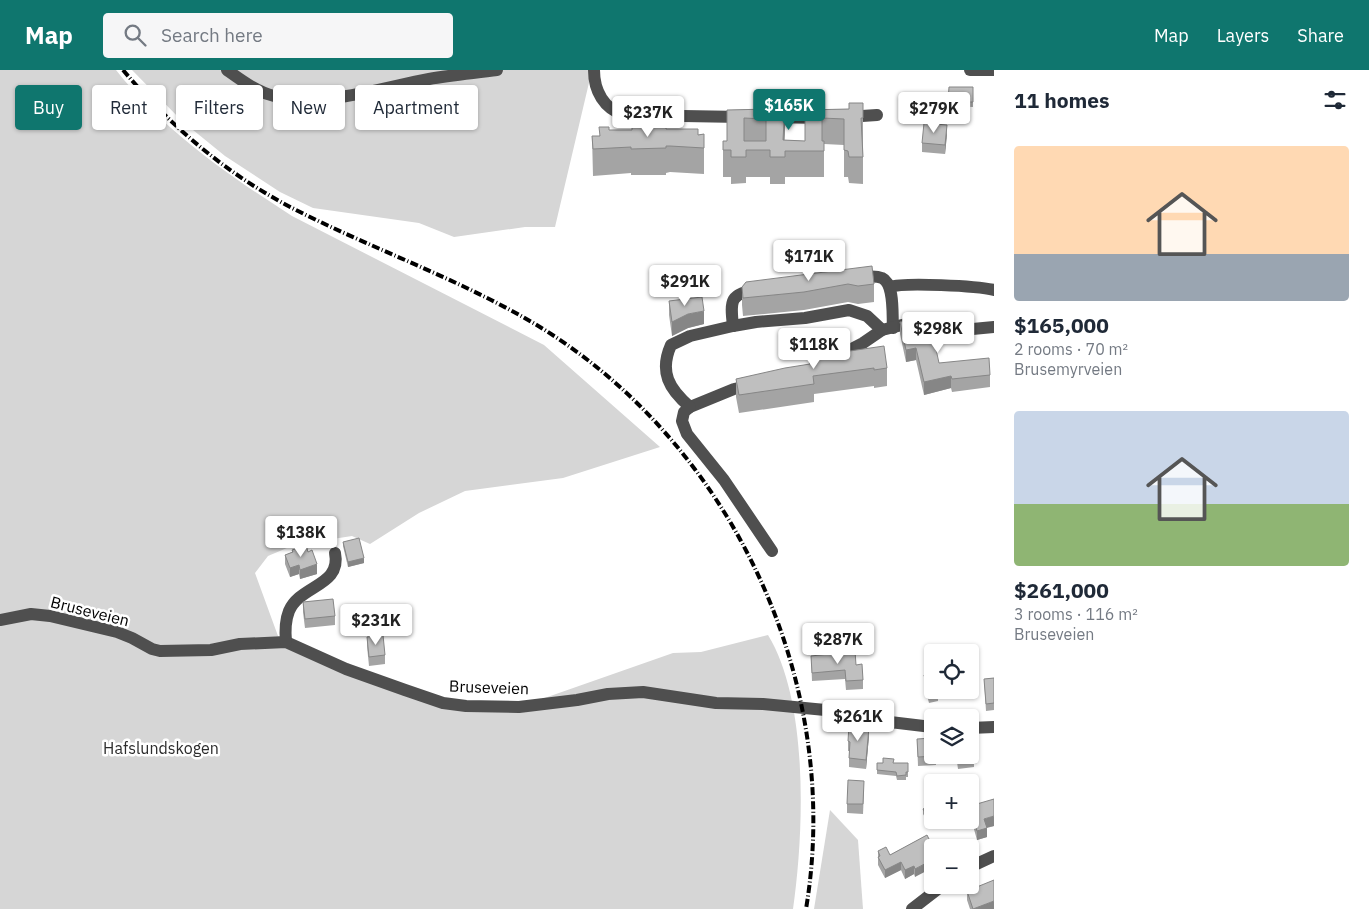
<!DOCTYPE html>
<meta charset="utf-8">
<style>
body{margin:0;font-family:"IBM Plex Sans",sans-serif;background:#f6f6f7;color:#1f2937;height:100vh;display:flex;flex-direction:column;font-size:19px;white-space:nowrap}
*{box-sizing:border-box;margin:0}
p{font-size:16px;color:#747a83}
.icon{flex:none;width:28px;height:28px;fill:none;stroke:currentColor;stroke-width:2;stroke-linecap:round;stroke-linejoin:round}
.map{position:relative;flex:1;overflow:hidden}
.sheet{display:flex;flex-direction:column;background:#fff;width:375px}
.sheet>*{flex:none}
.top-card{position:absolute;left:15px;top:15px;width:475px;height:45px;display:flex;gap:10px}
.controls{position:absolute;left:924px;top:574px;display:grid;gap:10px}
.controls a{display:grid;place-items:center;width:55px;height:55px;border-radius:5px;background:#fff;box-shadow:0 1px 4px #0004;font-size:25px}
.price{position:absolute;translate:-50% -42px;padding:0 11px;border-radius:5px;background:#fff;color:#222;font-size:16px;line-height:32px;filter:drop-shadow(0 1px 2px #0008)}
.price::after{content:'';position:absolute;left:50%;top:30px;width:15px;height:11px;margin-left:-8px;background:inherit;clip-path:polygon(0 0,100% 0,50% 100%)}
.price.active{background:#0f766e;color:#fff}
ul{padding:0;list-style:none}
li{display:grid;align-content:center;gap:10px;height:265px;padding:0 20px}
li span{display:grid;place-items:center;height:155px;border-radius:5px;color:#555}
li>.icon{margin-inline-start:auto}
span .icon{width:90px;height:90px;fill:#fffc;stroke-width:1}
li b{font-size:21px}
h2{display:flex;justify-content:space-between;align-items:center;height:60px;padding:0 20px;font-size:21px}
.pill{padding:0 18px;border-radius:5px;background:#fff;box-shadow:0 1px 4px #0004;font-size:18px;line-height:45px}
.pill.active{background:#0f766e;color:#fff}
header{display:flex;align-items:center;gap:30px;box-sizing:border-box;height:70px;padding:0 25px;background:#0f766e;color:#fff}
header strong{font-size:24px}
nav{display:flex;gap:28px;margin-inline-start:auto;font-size:18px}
.search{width:350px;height:45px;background:#f6f6f7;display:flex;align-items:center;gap:12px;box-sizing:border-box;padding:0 18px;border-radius:5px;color:#747a83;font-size:19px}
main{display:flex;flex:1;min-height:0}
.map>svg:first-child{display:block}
</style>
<header>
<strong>Map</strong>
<div class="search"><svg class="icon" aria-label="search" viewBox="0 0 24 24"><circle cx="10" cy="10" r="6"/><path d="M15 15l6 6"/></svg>Search here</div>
<nav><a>Map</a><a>Layers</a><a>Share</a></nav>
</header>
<main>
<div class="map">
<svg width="994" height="839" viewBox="0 0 994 839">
<rect width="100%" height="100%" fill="#fff"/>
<g fill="#d6d6d6">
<path d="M0 0H116C164 61 228 105 292 146L544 275 660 377 563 408 465 421 419 443 370 474 352 466 294 475 268 486 255 503 278 566 443 633 519 637 673 583 701 582 768 565C809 632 804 763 793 839H0Z"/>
<polygon points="132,0 592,0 555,157 525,157 454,167 419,153 313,138 280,122 225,86 182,51"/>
<polygon points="830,740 858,770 863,839 814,839"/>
</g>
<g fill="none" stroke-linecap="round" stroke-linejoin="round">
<g stroke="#4f4f4f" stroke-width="12">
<path d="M227 0C241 10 257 22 274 26 322 38 381 18 429 9 451 5 475 3 497 0"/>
<path d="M594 0C594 21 604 39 624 45L742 47"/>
<polyline points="970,0 994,0"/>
<polyline points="770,47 822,48"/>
<polyline points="847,47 877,45"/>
<path d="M857 208C865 207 874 205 882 208 895 214 892 245 893 258"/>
<path d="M890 217C904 212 978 216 994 220"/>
<path d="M733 256C730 230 730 223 758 220"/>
<polyline points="832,289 863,273 882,260 910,253 928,251 962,260 994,257"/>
<path d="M752 315 734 319 690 337C669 319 659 302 671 275L690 266 733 256 756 252 805 248 849 240 867 246 882 260"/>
<polyline points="690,337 684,342 682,351 687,364 724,410 772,481"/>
<polyline points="0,550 31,544 50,546 117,562 132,568 152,579 160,581 211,580 240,574 286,572 346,599 405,620 443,633 466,636 519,637 577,630 608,624 643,622 716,633 763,634 846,642 890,652 932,657"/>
<path d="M286 572C285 561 285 551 289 541 300 515 342 516 335 483"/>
<polyline points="970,658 994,657"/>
<polyline points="970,797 994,786"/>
<polyline points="912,839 943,815"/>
</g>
<path stroke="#000" stroke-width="4" stroke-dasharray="8 2.5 1 2.5" stroke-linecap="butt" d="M123 0C171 57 229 106 296 140 375 180 459 209 535 254 732 372 844 613 806 839"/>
</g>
<g fill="#a4a4a4">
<polygon points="949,17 973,17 973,37 948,36"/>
<polygon points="863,33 863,114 849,113 848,107 844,107 844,75 824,74 824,107 785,107 785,114 770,114 770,107 746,107 746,113 731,114 731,107 723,107 723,71 727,71 727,40 770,39 785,59 784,70 805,71 805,40 849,39"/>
<polygon points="666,59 698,65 704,64 704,104 670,102 666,103 666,105 631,105 631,103 593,106 592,66 599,66 609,60"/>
<polygon points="947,64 945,84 922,82 922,73"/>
<polygon points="746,212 874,214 874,232 858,234 848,232 804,240 743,246 742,235 742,217"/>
<polygon points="669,231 704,254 688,258 672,266 669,245"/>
<polygon points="900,252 939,293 990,305 990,317 952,322 951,318 924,325 916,290 906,292 900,264"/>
<polygon points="809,290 887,298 887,316 874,318 874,316 814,324 814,332 739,343 736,327 736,309 809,294"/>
<polygon points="343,472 364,493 348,497 343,476"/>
<polygon points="292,480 308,482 317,504 300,509 299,504 290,507 285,494 285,485 292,482"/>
<polygon points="303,532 335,546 335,555 305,558 303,542"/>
<polygon points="367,567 385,585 385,594 369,596 367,576"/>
<polygon points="811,586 856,595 863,610 863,619 846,620 845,609 812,611"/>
<polygon points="924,605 932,620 951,620 951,625 938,627 938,631 929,633 924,614"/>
<polygon points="994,608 994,640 986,641 984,609"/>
<polygon points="869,666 866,699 849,697 849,681 848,681 848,671"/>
<polygon points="917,669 936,685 936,695 918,696"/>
<polygon points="977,684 977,693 974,694 974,697 958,699 956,685 970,685"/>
<polygon points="877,693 908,693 908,707 906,707 906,710 897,710 896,706 877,704"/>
<polygon points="864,720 863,744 847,743 847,734"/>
<polygon points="932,734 931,757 923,744 923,739"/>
<polygon points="970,736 994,756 987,758 987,767 977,770 970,745"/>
<polygon points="927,765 915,807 914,804 905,809 901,800 885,808 878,795 878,781 890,785"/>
<polygon points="967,821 994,839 970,839 967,830"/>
</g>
<g fill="#868686">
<polygon points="785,33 785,59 784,87 783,70"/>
<polygon points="947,55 947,64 945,84 945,75"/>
<polygon points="704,241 704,254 688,258 672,266 672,252 688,244"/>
<polygon points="916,278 916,290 906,292 906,280"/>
<polygon points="951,306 951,318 924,325 924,312"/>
<polygon points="364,488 364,493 348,497 348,492"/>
<polygon points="317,494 317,504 300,509 300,500"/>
<polygon points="299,495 299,504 290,507 290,498"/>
<polygon points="869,657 869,666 866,699 866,690"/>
<polygon points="994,746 994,756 984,758 984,749"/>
<polygon points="935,750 943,750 931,757 931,753"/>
<polygon points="987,758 987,767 977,770 977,761"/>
<polygon points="932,790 932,798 915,807 915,799"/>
<polygon points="901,792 901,800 885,808 885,800"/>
<polygon points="914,796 914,804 905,809 905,800"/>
<polygon points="994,831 994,839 973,839"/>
</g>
<g fill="#bfbfbf" stroke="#868686" fill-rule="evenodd">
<polygon points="949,17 973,17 973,32 948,32"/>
<path d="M771 32 785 33 783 70 805 71V40L849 39V33H863V48H861L863 87H849L848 81 844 80V49L822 48V71H824V81H785V87H770V80H746V87H731V80H723V71H727V40L770 39ZM744 48 766 49V71H744Z"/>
<polygon points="924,53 947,55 945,75 922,73"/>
<polygon points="632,56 666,56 666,59 698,59 698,65 704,64 704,78 670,76 666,76 666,78 631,79 631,77 593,79 592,66 600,66 599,57 609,57 609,60 632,60"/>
<polygon points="872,196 874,214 858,216 848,214 804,222 743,228 742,217 746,212"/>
<polygon points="702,227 704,241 688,244 672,252 669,231"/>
<polygon points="923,247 929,247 939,293 989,288 990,305 952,309 951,306 924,312 916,278 906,280 900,252"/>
<polygon points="884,276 887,298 874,300 874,298 813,306 814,314 739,325 736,309 785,298 810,294 809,290 822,285"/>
<polygon points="359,468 364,488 348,492 343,472"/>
<polygon points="306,475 308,482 312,480 317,494 300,500 299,495 290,498 285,485 293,482 292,480"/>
<polygon points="333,529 335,546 305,549 303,532"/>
<polygon points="383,565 385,585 369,587 367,567"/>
<polygon points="855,581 856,595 862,594 863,610 846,611 845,600 812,603 811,586"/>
<polygon points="932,604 932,620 938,620 938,622 929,623 924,605"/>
<polygon points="994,608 994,633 986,634 984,609"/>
<polygon points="849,655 869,657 866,690 849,688 850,672 848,671"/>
<polygon points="975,667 977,684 973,684 974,688 958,690 958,685 970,685 970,668"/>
<polygon points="932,668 932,685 936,685 936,686 918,687 917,669"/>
<polygon points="883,688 894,689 893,693 908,693 908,702 906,702 906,705 897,706 896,702 877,700 877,693 883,693"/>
<polygon points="848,710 864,711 863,734 847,734"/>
<polygon points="994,729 994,746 984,749 987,758 977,761 970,736"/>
<polygon points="932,734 932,750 935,750 931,753 923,739"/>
<polygon points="927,765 933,777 936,776 937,778 932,778 932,790 915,799 914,796 905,800 901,792 885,800 878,787 880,786 878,781 886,777 890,785"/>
<polygon points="994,810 994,831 973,839 967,821"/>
</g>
<g text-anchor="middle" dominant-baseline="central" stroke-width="5" stroke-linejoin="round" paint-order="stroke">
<g font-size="16" fill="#000" stroke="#fff">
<text transform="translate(90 541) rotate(14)">Bruseveien</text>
<text transform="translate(489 617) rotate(2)">Bruseveien</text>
</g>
<g font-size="16" fill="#2d2d2d" stroke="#fff">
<text x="161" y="678">Hafslundskogen</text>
</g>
</g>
</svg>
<div class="controls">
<a><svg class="icon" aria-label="locate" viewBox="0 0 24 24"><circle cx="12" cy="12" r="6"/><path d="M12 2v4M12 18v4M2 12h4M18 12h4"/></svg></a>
<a><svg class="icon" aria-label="layers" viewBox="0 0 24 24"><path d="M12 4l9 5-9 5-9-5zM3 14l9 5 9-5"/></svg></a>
<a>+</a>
<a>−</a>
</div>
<b class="price active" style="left:789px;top:61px">$165K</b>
<b class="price" style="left:934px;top:64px">$279K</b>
<b class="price" style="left:648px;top:68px">$237K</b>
<b class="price" style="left:809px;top:212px">$171K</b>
<b class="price" style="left:685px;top:237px">$291K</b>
<b class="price" style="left:938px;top:284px">$298K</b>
<b class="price" style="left:814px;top:300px">$118K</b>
<b class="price" style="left:301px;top:488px">$138K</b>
<b class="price" style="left:376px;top:576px">$231K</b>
<b class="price" style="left:838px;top:595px">$287K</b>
<b class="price" style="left:858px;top:672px">$261K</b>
<div class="top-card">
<a class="pill active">Buy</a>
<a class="pill">Rent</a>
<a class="pill">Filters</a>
<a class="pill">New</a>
<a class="pill">Apartment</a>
</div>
</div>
<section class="sheet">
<h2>11 homes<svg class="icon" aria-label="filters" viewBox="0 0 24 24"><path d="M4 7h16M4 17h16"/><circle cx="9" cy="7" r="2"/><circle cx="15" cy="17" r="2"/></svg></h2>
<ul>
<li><span style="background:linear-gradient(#ffd9b3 70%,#9aa5b1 0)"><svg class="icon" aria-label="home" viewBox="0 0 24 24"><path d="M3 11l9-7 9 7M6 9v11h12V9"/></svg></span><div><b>$165,000</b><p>2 rooms · 70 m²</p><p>Brusemyrveien</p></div></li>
<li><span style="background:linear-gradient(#c9d6e8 60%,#8fb573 0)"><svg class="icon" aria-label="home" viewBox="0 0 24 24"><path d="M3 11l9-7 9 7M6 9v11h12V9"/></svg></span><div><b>$261,000</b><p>3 rooms · 116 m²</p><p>Bruseveien</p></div></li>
</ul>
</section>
</main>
